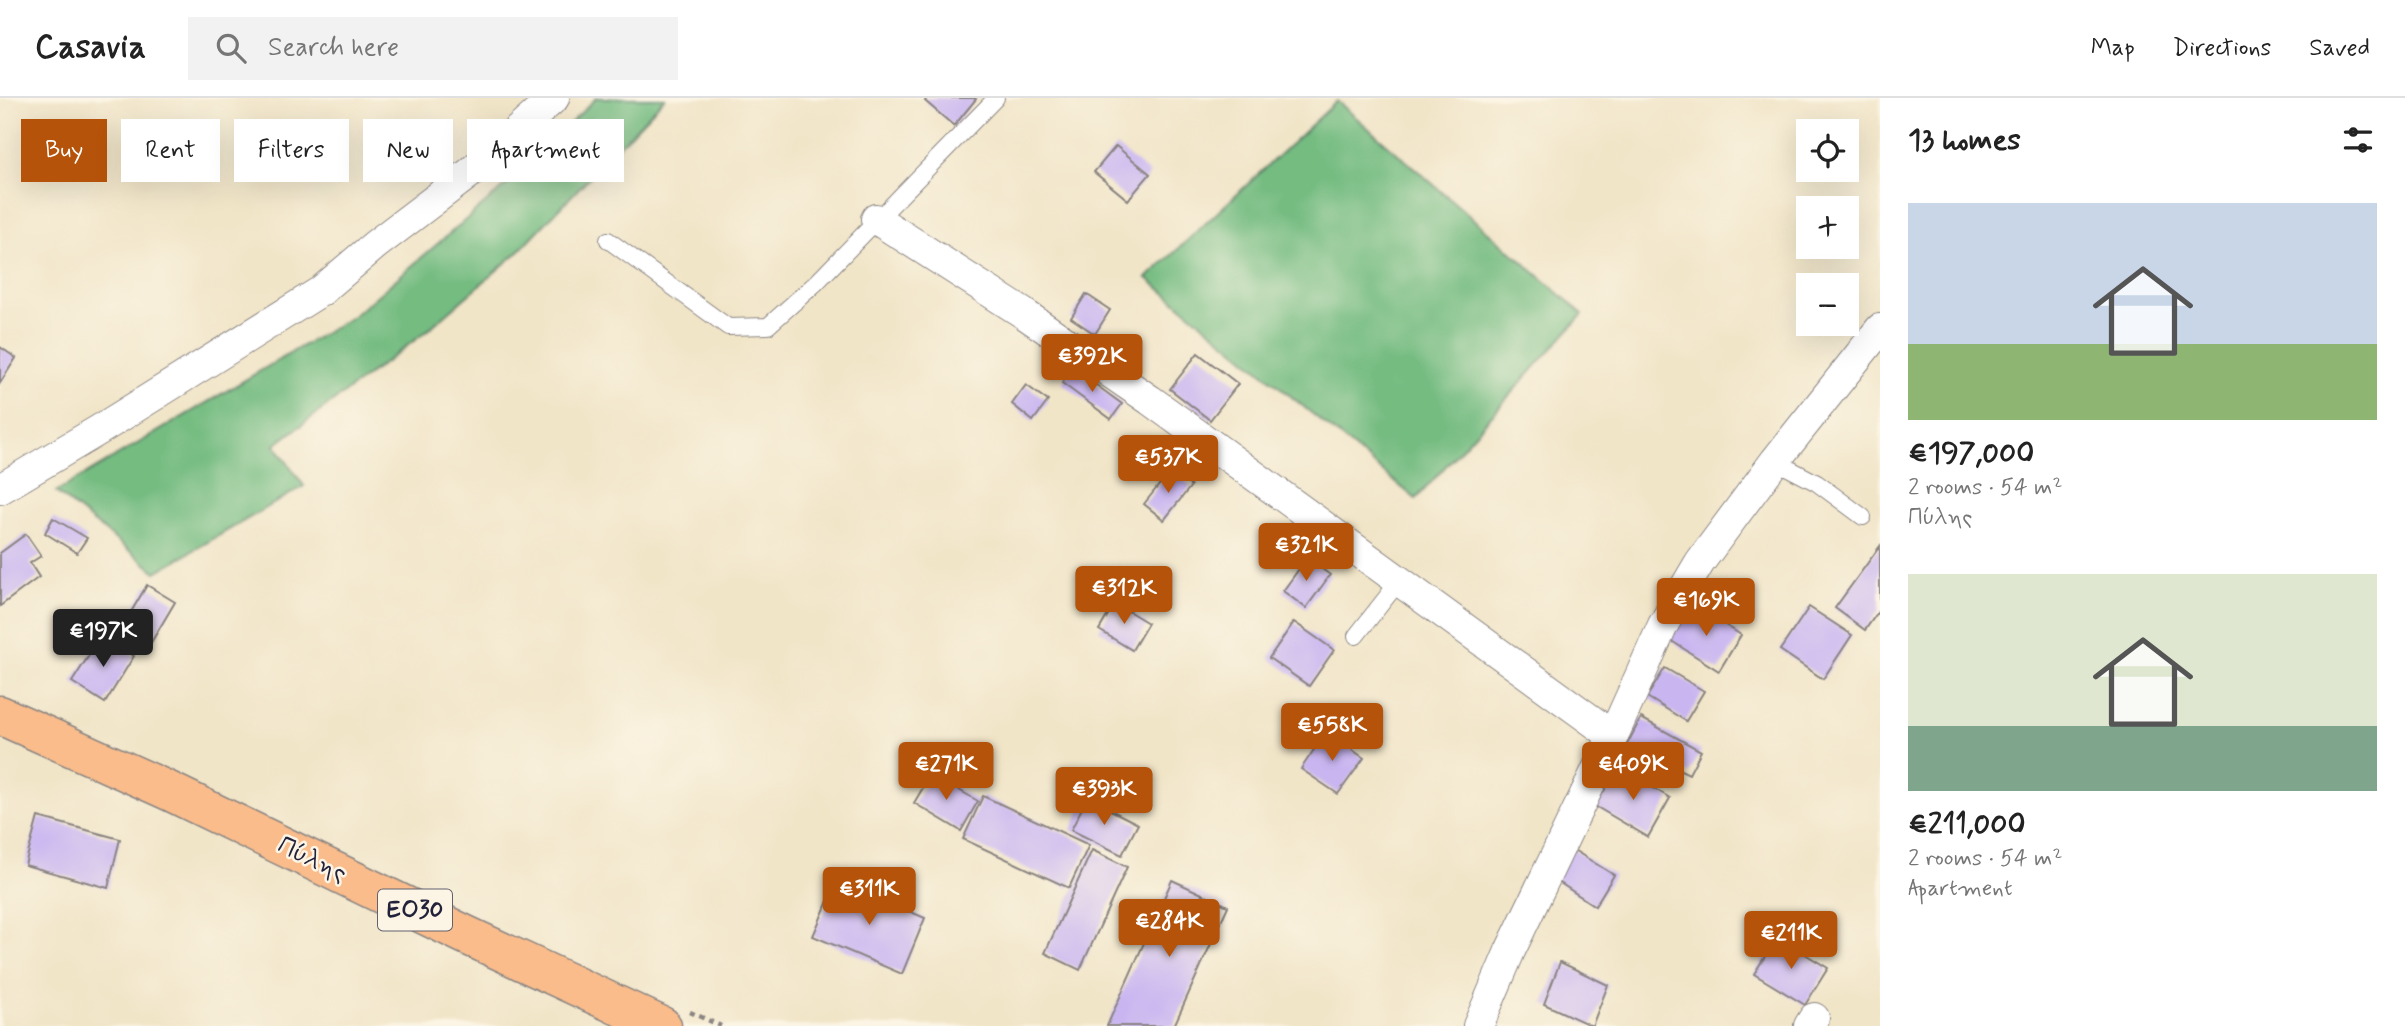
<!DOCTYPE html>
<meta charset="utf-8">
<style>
body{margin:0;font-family:Mynerve,sans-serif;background:#f2f2f2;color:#222;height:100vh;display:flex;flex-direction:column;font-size:26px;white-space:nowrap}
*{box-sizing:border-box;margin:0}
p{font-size:23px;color:#767676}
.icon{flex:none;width:38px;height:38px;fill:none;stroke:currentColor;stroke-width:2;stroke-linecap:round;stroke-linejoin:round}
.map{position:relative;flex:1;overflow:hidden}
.sheet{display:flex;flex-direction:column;background:#fff;width:525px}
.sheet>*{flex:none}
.top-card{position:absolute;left:21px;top:21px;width:665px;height:63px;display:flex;gap:14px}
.buttons{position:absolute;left:1796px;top:21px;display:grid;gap:14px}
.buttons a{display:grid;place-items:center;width:63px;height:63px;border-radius:0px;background:#fff;box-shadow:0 7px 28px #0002;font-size:35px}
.price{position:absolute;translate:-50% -60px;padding:0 16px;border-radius:7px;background:#b45309;color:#fff;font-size:23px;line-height:46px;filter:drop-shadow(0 2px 4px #0008)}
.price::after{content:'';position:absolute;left:50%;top:42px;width:21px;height:16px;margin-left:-10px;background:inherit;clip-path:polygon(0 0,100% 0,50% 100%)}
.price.current{background:#222;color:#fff}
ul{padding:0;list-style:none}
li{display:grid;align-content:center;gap:14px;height:371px;padding:0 28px}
li span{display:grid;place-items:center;height:217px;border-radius:0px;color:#555}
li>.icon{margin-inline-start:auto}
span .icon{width:126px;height:126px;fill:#fffc;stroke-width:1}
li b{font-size:30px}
h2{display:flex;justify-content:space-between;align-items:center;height:84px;padding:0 28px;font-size:30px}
.pill{padding:0 24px;border-radius:0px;background:#fff;box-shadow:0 7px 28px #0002;font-size:24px;line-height:63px}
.pill.current{background:#b45309;color:#fff}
header{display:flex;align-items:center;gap:42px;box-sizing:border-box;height:98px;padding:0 35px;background:#fff;border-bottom:2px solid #e0e0e0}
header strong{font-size:33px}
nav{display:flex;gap:38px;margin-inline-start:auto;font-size:24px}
.search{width:490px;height:63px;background:#f2f2f2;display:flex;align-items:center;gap:18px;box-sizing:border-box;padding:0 24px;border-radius:0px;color:#767676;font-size:26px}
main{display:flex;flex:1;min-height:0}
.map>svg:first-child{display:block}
</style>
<header>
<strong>Casavia</strong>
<div class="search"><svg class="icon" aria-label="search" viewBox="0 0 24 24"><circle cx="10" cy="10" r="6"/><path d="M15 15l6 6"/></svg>Search here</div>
<nav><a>Map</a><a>Directions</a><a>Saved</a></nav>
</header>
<main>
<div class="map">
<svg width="1880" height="928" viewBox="0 0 1880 928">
<rect width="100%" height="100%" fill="#fcf5e5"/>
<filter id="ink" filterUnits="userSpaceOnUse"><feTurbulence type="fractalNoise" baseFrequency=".0143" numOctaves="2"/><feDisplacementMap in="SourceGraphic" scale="14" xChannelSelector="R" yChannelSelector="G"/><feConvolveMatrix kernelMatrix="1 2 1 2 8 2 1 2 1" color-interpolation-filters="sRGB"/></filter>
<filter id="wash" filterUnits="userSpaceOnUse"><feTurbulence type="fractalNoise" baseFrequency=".00686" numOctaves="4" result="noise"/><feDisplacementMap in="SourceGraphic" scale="28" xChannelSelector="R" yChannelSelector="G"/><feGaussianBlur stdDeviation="1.57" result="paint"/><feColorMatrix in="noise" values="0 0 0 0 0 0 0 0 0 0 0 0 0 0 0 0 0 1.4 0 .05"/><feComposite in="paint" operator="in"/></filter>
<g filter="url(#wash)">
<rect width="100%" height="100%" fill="#f1e5c8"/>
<g fill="#74bc81" stroke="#4b6f5e" stroke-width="2">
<polygon points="596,0 665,0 517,155 423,236 275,347 304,388 156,474 56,394 353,218 517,78"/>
<polygon points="1337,3 1583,216 1416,401 1147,180"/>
</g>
<g id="blocks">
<g fill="#c9b6f1">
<polygon points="927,0 975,0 976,1 954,28 925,3"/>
<polygon points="1116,48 1150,76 1128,102 1094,74"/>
<polygon points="1086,196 1110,212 1095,236 1071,220"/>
<polygon points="0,249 16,260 0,285"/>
<polygon points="1198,255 1238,286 1210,322 1170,291"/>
<polygon points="1073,270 1122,306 1111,321 1062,285"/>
<polygon points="1026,287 1048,303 1033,323 1012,306"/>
<polygon points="1171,372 1191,388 1164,422 1144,406"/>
<polygon points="53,420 87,440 77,455 45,435"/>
<polygon points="26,436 41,458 30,465 39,479 0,508 0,455"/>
<polygon points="1880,448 1880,511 1865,532 1835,510"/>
<polygon points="1307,460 1330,477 1306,510 1283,493"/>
<polygon points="147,487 175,504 146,553 118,536"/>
<polygon points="1115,505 1148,525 1132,552 1099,532"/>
<polygon points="1692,506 1741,537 1719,573 1670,542"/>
<polygon points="1809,509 1852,537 1823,581 1780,552"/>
<polygon points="1294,524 1334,552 1309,588 1269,560"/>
<polygon points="102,537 134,558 105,605 72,584"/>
<polygon points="1665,570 1704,593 1686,623 1647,599"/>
<polygon points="1641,620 1701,653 1689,676 1662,663 1657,673 1623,654"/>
<polygon points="1326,634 1364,660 1338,696 1301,671"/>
<polygon points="1618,669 1670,700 1648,739 1595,708"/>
<polygon points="931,676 978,703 961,733 914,705"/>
<polygon points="983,698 1089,747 1069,790 963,741"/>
<polygon points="1087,700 1138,726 1122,757 1071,732"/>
<polygon points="38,719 120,741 108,790 25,767"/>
<polygon points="1572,751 1614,777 1595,808 1554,781"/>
<polygon points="1092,752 1127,769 1080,872 1045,855"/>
<polygon points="837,782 925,820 902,876 813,838"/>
<polygon points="1172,782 1228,808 1174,928 1107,928"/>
<polygon points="1777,839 1828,870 1805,907 1754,876"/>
<polygon points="1560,864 1608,887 1592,928 1544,906"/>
</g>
</g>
</g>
<g filter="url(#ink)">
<use href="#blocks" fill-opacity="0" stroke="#8a8482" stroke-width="2"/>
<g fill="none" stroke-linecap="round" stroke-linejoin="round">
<g stroke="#8a8482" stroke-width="18">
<g id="lane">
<polyline points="608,142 728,229 768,228 816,185 996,0"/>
<polyline points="1775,363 1817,385 1863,419"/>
<polyline points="1356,538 1400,482"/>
</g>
</g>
<g stroke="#8a8482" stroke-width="32">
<g id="street">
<polyline points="876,121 1023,215 1150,302 1613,638"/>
<polyline points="0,391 99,332 321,193 375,147 471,74 554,0"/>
<polyline points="1478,928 1510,853 1613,638 1663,527 1684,491 1700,464 1775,363 1880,231"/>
<polyline points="1809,928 1814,920"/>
</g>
</g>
<g stroke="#8a8482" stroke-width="41">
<polyline id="primary" points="0,617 169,693 466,837 662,928"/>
</g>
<polyline stroke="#8a8482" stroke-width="4.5" stroke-dasharray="5 5" stroke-linecap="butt" points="690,914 721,928"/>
<use href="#lane" stroke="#fff" stroke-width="16"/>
<use href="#street" stroke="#fff" stroke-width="30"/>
<use href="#primary" stroke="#fabc8b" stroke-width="38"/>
</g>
</g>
<g text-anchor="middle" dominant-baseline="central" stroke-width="5" stroke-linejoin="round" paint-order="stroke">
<rect fill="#fcf5e5" stroke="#63616e" stroke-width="2" x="378" y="791.5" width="74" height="41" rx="5"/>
<g font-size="24" font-weight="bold" fill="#22223b">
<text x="415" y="812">ΕΟ30</text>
</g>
<g font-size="26" fill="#22223b" stroke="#fcf5e5">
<text transform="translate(312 762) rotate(26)">Πύλης</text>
</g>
</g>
</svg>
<div class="buttons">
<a><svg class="icon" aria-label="locate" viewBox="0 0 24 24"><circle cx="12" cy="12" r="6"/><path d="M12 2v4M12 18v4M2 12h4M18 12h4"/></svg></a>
<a>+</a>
<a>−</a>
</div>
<b class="price" style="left:1092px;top:296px">€392K</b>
<b class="price" style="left:1168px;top:397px">€537K</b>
<b class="price" style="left:1306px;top:485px">€321K</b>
<b class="price" style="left:1124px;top:528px">€312K</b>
<b class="price" style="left:1706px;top:540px">€169K</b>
<b class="price current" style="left:103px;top:571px">€197K</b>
<b class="price" style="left:1332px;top:665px">€558K</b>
<b class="price" style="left:946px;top:704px">€271K</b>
<b class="price" style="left:1633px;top:704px">€409K</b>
<b class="price" style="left:1104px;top:729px">€393K</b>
<b class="price" style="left:869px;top:829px">€311K</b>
<b class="price" style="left:1169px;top:861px">€284K</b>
<b class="price" style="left:1791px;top:873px">€211K</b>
<div class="top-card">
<a class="pill current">Buy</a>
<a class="pill">Rent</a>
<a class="pill">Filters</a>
<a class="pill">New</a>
<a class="pill">Apartment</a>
</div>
</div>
<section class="sheet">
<h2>13 homes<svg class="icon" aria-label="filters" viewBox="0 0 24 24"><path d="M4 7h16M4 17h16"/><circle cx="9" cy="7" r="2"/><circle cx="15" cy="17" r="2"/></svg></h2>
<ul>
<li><span style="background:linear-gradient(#c9d6e8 65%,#8fb573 0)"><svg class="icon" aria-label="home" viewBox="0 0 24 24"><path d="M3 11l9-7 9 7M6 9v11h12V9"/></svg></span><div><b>€197,000</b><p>2 rooms · 54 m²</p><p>Πύλης</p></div></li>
<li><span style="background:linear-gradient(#dfe7d0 70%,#7fa58c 0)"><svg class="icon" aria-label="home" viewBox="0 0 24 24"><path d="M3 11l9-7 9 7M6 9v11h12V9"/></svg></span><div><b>€211,000</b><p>2 rooms · 54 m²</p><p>Apartment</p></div></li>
</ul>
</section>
</main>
